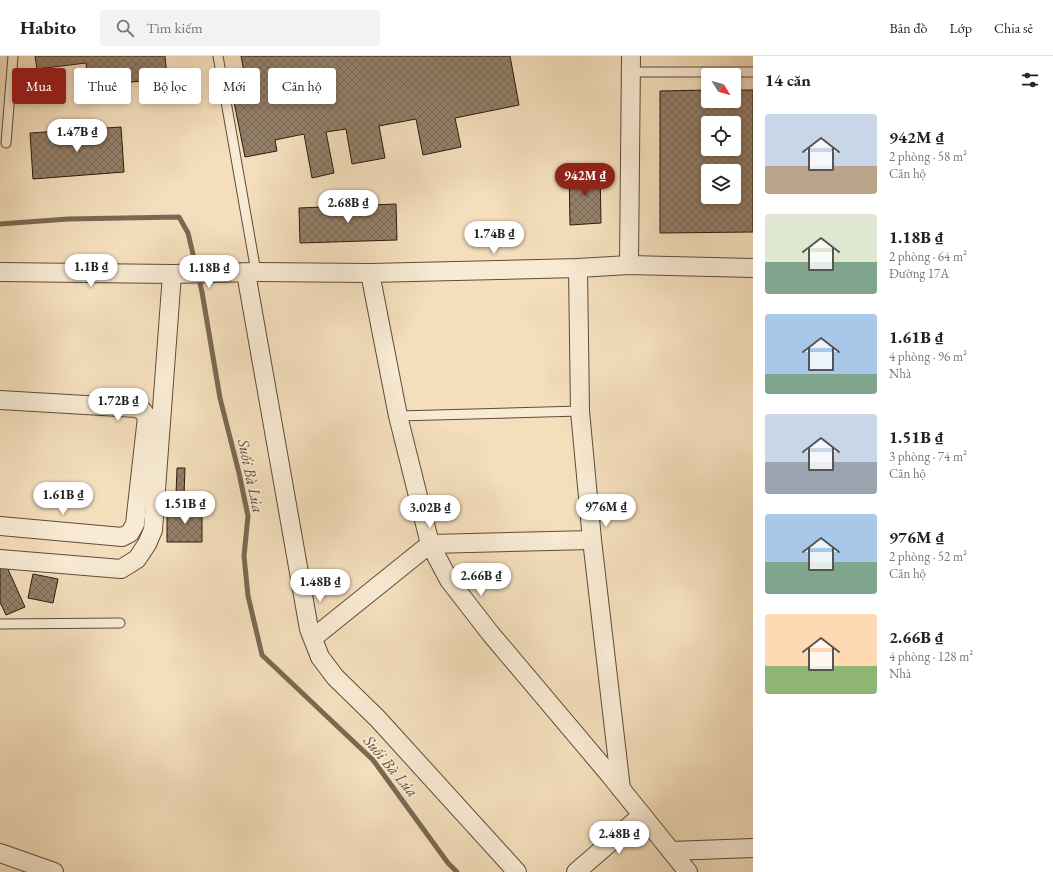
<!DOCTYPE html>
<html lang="vi">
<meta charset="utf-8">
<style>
body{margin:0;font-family:"EB Garamond",serif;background:#f2f2f2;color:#222;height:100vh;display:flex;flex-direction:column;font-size:15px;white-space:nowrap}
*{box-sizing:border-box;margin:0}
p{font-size:13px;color:#767676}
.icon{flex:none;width:22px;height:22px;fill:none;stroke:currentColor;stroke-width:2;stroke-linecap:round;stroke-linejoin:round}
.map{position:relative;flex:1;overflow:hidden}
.panel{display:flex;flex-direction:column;background:#fff;width:300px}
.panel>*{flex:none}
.guide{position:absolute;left:12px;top:12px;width:380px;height:36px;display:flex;gap:8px}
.needle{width:26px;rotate:127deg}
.tools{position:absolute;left:701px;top:12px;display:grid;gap:8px}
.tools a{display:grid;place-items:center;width:40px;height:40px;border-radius:4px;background:#fff;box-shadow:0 2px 6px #0003;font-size:20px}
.price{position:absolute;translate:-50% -34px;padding:0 9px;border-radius:14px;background:#fff;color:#222;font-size:13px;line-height:26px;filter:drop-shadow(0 1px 2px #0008)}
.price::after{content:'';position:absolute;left:50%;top:24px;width:12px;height:9px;margin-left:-6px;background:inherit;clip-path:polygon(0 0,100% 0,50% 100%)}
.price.active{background:#8f2418;color:#fff}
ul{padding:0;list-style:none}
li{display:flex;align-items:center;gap:12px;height:100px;padding:0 12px}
li span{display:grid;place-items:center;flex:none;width:112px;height:80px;border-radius:4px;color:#555}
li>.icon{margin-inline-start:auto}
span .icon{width:48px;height:48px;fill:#fffc;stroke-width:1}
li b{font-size:17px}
h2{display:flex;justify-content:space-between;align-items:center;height:48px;padding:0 12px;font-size:17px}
.pill{padding:0 14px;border-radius:4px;background:#fff;box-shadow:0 2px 6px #0003;font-size:14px;line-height:36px}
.pill.active{background:#8f2418;color:#fff}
header{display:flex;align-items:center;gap:24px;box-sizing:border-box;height:56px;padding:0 20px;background:#fff;border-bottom:1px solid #e0e0e0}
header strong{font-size:19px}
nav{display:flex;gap:22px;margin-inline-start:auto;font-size:14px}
.search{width:280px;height:36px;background:#f2f2f2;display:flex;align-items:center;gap:10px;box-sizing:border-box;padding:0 14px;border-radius:4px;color:#767676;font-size:15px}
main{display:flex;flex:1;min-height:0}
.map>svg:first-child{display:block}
</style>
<header>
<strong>Habito</strong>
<div class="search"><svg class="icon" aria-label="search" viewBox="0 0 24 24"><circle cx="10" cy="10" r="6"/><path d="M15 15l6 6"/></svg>Tìm kiếm</div>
<nav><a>Bản đồ</a><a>Lớp</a><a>Chia sẻ</a></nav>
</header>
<main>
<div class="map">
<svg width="753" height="816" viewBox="0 0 753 816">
<defs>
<pattern id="building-cross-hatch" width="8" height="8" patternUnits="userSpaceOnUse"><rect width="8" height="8" fill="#948069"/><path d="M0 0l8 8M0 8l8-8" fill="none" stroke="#796855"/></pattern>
</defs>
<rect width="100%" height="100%" fill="#f4debc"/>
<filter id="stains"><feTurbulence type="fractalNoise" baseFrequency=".005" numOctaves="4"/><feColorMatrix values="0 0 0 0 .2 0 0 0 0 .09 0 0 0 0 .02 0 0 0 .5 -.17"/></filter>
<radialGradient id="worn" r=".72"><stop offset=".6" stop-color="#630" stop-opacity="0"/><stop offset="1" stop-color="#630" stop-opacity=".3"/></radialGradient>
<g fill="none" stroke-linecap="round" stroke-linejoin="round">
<polyline stroke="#7b6853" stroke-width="5" points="0,168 68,163 179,161 188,177 202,236 220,342 239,417 248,460 244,500 248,540 262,599 373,704 448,807 457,816"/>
</g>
<g fill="url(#building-cross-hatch)" stroke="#2c1b0f" fill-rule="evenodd">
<polygon points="35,0 165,0 167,22 88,31 86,7 37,13"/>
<polygon points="241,0 510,0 519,49 455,62 461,91 423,99 416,63 379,70 385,102 352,108 346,73 326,76 334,117 312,122 304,78 275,84 277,95 245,101 233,41 248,38"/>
<path d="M708 34V45H734V34H753V176L660 177V35ZM708 67H734V93H708ZM708 115H734V141H708Z"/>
<polygon points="121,71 124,116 33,123 30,77"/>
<polygon points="600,114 601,167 570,169 569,115"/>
<polygon points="396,148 397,184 300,187 299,152"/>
<polygon points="177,412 185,412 184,439 176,439"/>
<polygon points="202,451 202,486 167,486 167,452"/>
<polygon points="6,509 25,551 6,559 1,548 0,548 0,512"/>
<polygon points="33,518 58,523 53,547 28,542"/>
</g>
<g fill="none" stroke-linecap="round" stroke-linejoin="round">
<g stroke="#5e4c3a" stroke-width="11">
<g id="lane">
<polyline points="218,0 256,216"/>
<polyline points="632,16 753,16"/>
<polyline points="6,87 13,0"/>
<polyline points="398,360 580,355"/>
<polyline points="0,568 120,567"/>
</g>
</g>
<g stroke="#5e4c3a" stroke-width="20">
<g id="street">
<polyline points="629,209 631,0"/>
<polyline points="578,212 580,355 592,484 621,733"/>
<polyline points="0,216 172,218 256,216 370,217 578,212 629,209 753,212"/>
<polyline points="246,217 309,573 320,601 335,621 378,663 517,816"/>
<polyline points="370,217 398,360 430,488 449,524 490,577 609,718 688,816"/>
<polyline points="0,344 136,352 143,355 147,361 135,468 130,477 122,481 0,470"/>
<polyline points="0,503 121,513 137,503 147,488 153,474 172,218"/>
<polyline points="313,582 430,488 592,484"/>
<polyline points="671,795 753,792"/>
<polyline points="0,797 54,816"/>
<polyline points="576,816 642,759"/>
</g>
</g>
<use href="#lane" stroke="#f8ead3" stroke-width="9"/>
<use href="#street" stroke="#f8ead3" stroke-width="18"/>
</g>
<g text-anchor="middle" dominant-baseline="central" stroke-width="3.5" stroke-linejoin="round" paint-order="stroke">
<g font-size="16" font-style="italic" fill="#614f3d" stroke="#f8ead3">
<text transform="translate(251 420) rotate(78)">Suối Bà Lúa</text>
<text transform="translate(391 710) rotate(50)">Suối Bà Lúa</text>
</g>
</g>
<rect width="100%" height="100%" filter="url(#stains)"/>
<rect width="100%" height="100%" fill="url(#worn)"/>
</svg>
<div class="tools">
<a><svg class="needle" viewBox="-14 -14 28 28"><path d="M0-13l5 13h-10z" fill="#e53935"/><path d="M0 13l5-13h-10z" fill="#767676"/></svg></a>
<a><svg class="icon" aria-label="locate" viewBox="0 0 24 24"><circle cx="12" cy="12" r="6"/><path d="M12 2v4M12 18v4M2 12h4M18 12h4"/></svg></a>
<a><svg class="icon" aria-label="layers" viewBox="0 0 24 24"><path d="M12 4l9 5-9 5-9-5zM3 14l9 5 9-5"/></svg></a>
</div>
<b class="price" style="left:77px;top:97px">1.47B ₫</b>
<b class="price active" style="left:585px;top:141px">942M ₫</b>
<b class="price" style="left:348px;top:168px">2.68B ₫</b>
<b class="price" style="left:494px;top:199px">1.74B ₫</b>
<b class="price" style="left:91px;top:232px">1.1B ₫</b>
<b class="price" style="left:209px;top:233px">1.18B ₫</b>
<b class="price" style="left:118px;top:366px">1.72B ₫</b>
<b class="price" style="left:63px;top:460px">1.61B ₫</b>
<b class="price" style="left:185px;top:469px">1.51B ₫</b>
<b class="price" style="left:606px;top:472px">976M ₫</b>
<b class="price" style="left:430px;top:473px">3.02B ₫</b>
<b class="price" style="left:481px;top:541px">2.66B ₫</b>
<b class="price" style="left:320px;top:547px">1.48B ₫</b>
<b class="price" style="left:619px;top:799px">2.48B ₫</b>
<div class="guide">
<a class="pill active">Mua</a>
<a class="pill">Thuê</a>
<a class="pill">Bộ lọc</a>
<a class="pill">Mới</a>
<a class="pill">Căn hộ</a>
</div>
</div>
<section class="panel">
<h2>14 căn<svg class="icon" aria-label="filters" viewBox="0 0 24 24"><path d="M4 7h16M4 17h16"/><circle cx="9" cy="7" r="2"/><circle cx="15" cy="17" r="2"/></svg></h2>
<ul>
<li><span style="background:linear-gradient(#c9d6e8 65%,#b9a48a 0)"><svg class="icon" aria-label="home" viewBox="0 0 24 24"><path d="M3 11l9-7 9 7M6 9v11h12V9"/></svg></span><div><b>942M ₫</b><p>2 phòng · 58 m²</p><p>Căn hộ</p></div></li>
<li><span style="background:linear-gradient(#dfe7d0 60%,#7fa58c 0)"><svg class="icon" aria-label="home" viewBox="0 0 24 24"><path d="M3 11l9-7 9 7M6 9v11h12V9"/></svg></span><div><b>1.18B ₫</b><p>2 phòng · 64 m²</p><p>Đường 17A</p></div></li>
<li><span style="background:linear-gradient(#a9c7e8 75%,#7fa58c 0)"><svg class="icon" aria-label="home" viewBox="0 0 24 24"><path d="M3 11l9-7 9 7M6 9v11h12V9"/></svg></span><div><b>1.61B ₫</b><p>4 phòng · 96 m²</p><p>Nhà</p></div></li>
<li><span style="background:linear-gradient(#c9d6e8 60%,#9aa5b1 0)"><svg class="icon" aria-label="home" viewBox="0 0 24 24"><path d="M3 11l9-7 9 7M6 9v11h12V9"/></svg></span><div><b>1.51B ₫</b><p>3 phòng · 74 m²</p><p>Căn hộ</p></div></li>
<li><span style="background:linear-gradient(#a9c7e8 60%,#7fa58c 0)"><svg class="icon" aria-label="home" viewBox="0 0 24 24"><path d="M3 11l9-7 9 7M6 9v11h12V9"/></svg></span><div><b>976M ₫</b><p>2 phòng · 52 m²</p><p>Căn hộ</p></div></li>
<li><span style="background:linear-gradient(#ffd9b3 65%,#8fb573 0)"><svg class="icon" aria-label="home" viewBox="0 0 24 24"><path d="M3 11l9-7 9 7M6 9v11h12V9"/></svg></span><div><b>2.66B ₫</b><p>4 phòng · 128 m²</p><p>Nhà</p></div></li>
</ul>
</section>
</main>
